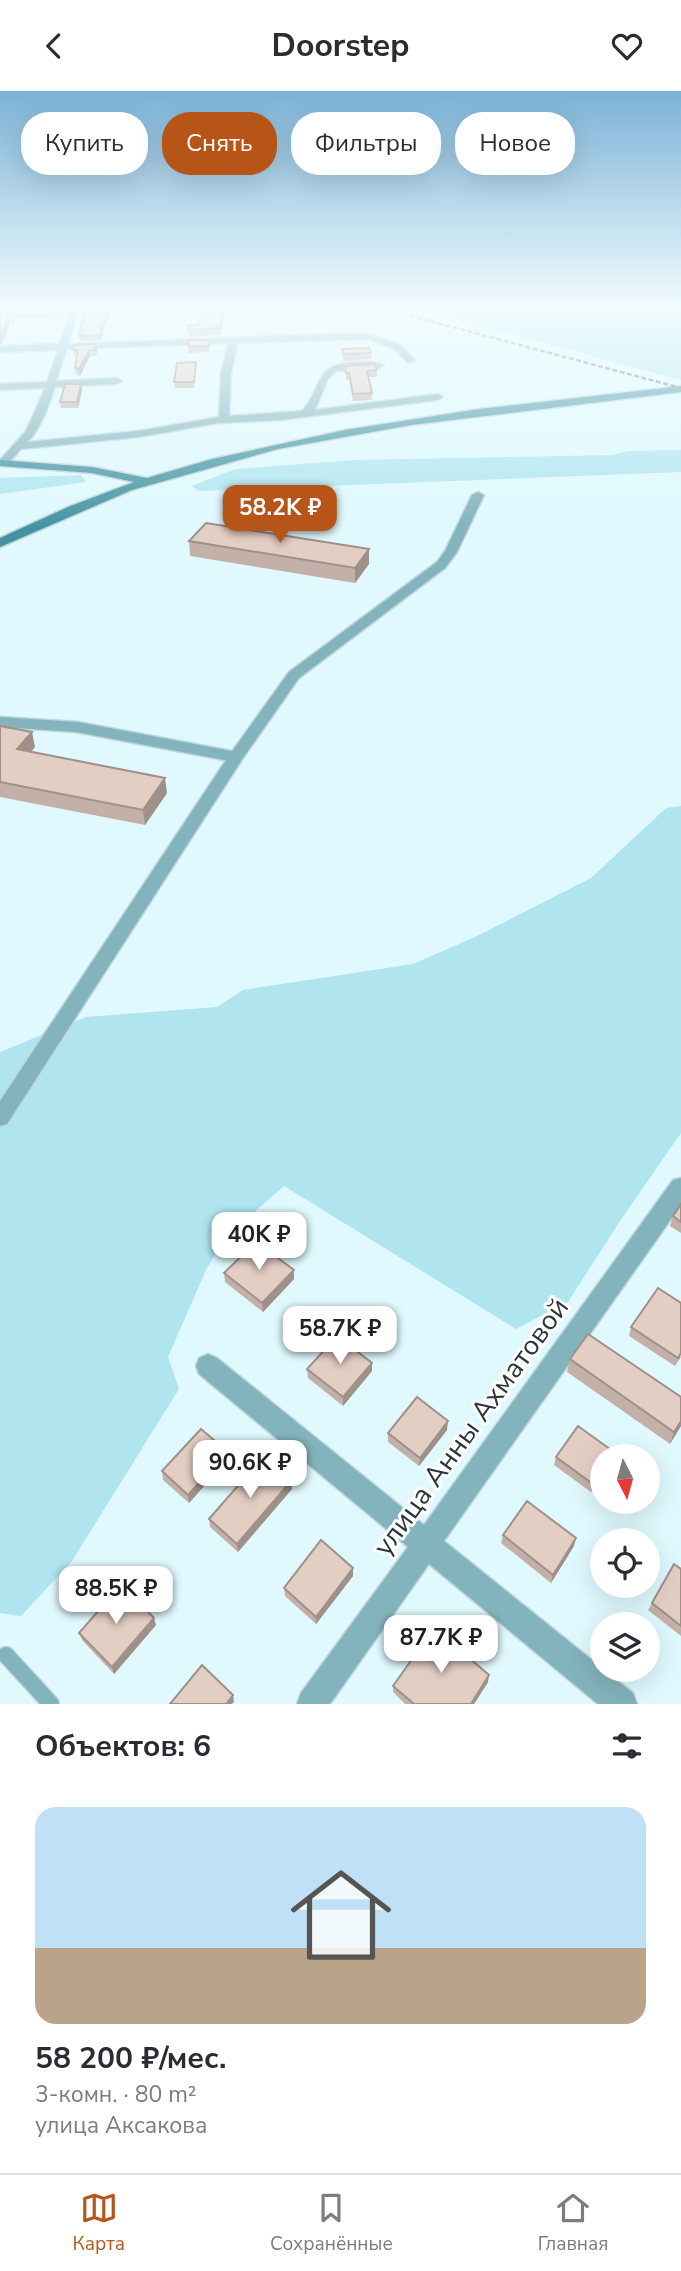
<!DOCTYPE html>
<html lang="ru">
<meta charset="utf-8">
<style>
body{margin:0;font-family:"Nunito Sans",sans-serif;background:#f2f2f3;color:#2b2b33;height:100vh;display:flex;flex-direction:column;font-size:26px;white-space:nowrap}
*{box-sizing:border-box;margin:0}
p{font-size:23px;color:#7c7c81}
.icon{flex:none;width:38px;height:38px;fill:none;stroke:currentColor;stroke-width:2;stroke-linecap:round;stroke-linejoin:round}
.map{position:relative;height:1613px;overflow:hidden}
.drawer{display:flex;flex-direction:column;background:#fff;flex:1}
.drawer>*{flex:none}
.guide{position:absolute;left:21px;top:21px;width:640px;height:63px;display:flex;gap:14px}
.needle{width:46px;rotate:174deg}
.controls{position:absolute;left:590px;top:1353px;display:grid;gap:14px}
.controls a{display:grid;place-items:center;width:70px;height:70px;border-radius:50%;background:#fff;box-shadow:0 7px 28px #0002;font-size:35px}
.price{position:absolute;translate:-50% -60px;padding:0 16px;border-radius:14px;background:#fff;color:#222;font-size:23px;line-height:46px;filter:drop-shadow(0 2px 4px #0008)}
.price::after{content:'';position:absolute;left:50%;top:42px;width:21px;height:16px;margin-left:-10px;background:inherit;clip-path:polygon(0 0,100% 0,50% 100%)}
.price.selected{background:#b75519;color:#fff}
ul{padding:0;list-style:none}
li{display:grid;align-content:center;gap:14px;height:371px;padding:0 35px}
li+li{border-top:2px solid #e1e1e2}
li span{display:grid;place-items:center;height:217px;border-radius:21px;color:#555}
li>.icon{margin-inline-start:auto}
span .icon{width:126px;height:126px;fill:#fffc;stroke-width:1}
li b{font-size:30px}
h2{display:flex;justify-content:space-between;align-items:center;height:84px;padding:0 35px;font-size:30px}
.chip{padding:0 24px;border-radius:28px;background:#fff;box-shadow:0 7px 28px #0002;font-size:24px;line-height:63px}
.chip.selected{background:#b75519;color:#fff}
header{display:flex;justify-content:space-between;align-items:center;height:91px;padding:0 35px;background:#fff;font-size:32px;font-weight:700}
.tab-bar{display:flex;justify-content:space-around;align-items:center;height:98px;border-top:2px solid #e1e1e2;background:#fff;font-size:19px;color:#7c7c81}
.tab-bar a{display:grid;justify-items:center;gap:4px}
.tab-bar .selected{color:#b75519}
.map>svg:first-child{display:block}
</style>
<header><svg class="icon" aria-label="back" viewBox="0 0 24 24"><path d="M15 5l-7 7 7 7"/></svg>Doorstep<svg class="icon" aria-label="heart" viewBox="0 0 24 24"><path d="M12 20l-8-8c-3-5 5-10 8-4 3-6 11-1 8 4z"/></svg></header>
<div class="map">
<svg width="681" height="1613" viewBox="0 0 681 1613">
<rect width="100%" height="100%" fill="#dff9fe"/>
<g fill="#b0e5ef">
<polygon points="398,213 681,213 681,289"/>
<polygon points="681,359 681,381 198,400 192,395 235,378 355,369 612,364 628,360"/>
<polygon points="81,384 86,391 0,403 0,387"/>
<polygon points="681,715 681,1042 622,1127 568,1211 516,1238 284,1095 223,1149 206,1179 168,1266 179,1298 72,1470 21,1525 0,1522 0,961 86,926 217,916 243,899 413,873 477,845 591,787 666,717"/>
</g>
<g fill="none" stroke-linecap="round" stroke-linejoin="round">
<g stroke="#bfd6da" stroke-width="13">
<polyline id="lane-far1" points="0,631 77,636 236,666"/>
</g>
<g stroke="#bfd6da" stroke-width="19">
<polyline id="lane" points="6,1564 51,1613"/>
</g>
<g stroke="#bfd6da" stroke-width="3">
<g id="street">
<path d="M77 213H85L77 225 68 253 361 242 399 253 416 270 408 272 393 257 368 248 237 252 231 283 229 325 302 320C325 296 311 273 356 271 365 271 376 270 384 274L379 277 336 280 328 288 315 319 438 303 443 306 438 309 280 329 218 332 139 346 21 358 7 374H0V369L26 340 45 297 0 299V293L47 291 58 259 0 261V255L59 253 69 225 0 226V220H72ZM228 252 221 283 219 326 139 340 28 351C42 335 48 316 55 296L117 293 122 290 117 287 56 290 67 258Z"/>
<polygon points="478,401 484,404 457,461 445,477 299,587 243,667 7,1033 0,1035 0,1010 228,666 289,581 437,471 445,460 472,404"/>
<polygon points="681,1087 681,1114 444,1450 633,1602 637,1613 598,1613 429,1473 330,1613 297,1613 301,1602 408,1456 199,1283 196,1275 199,1267 208,1263 217,1267 424,1434 673,1089"/>
</g>
</g>
<g stroke="#bfd6da" stroke-width="3">
<polygon id="secondary" points="681,295 681,301 411,334 278,358 132,399 0,456 0,447 68,416 134,391 92,382 0,375 0,369 92,376 147,387 212,368 345,339 479,318"/>
</g>
<use href="#lane-far1" stroke="#83b3bd" stroke-width="10"/>
<use href="#lane" stroke="#83b3bd" stroke-width="16"/>
<use href="#street" fill="#83b3bd" fill-rule="evenodd"/>
<use href="#secondary" fill="#4393a1" fill-rule="evenodd"/>
<polyline stroke="#6e7e81" stroke-width="2.5" stroke-dasharray="5 2.5" stroke-linecap="butt" points="366,213 681,297"/>
</g>
<g fill="#c3b1a9">
<polygon points="0,213 23,213 21,217 0,218"/>
<polygon points="226,216 220,244 189,246 188,234 198,234"/>
<polygon points="0,222 15,228 13,233 10,232 2,252 0,253"/>
<polygon points="107,230 103,239 103,242 101,249 80,250 79,245"/>
<polygon points="188,249 209,249 209,261 188,262"/>
<polygon points="97,253 98,259 96,265 90,265 80,285 76,284 75,277 77,265 74,265 73,259"/>
<polygon points="342,258 371,262 371,268 343,270"/>
<polygon points="345,275 377,279 377,286 369,286 372,302 372,309 353,310 349,288 346,289"/>
<polygon points="196,276 194,297 175,297 174,291"/>
<polygon points="82,299 78,317 61,317 60,311"/>
<polygon points="189,450 369,473 355,492 190,465"/>
<polygon points="0,635 35,656 31,661 167,702 145,734 0,706"/>
<polygon points="681,1113 681,1142 670,1135 673,1125"/>
<polygon points="294,1179 294,1188 263,1221 225,1191 224,1182"/>
<polygon points="631,1236 681,1266 675,1275 629,1245"/>
<polygon points="570,1268 681,1335 670,1353 567,1281"/>
<polygon points="307,1278 372,1280 343,1315 308,1287"/>
<polygon points="447,1339 419,1375 388,1351 388,1342"/>
<polygon points="227,1360 228,1368 189,1412 163,1389 162,1380"/>
<polygon points="602,1365 602,1384 591,1401 554,1374 556,1366"/>
<polygon points="291,1390 292,1398 238,1461 210,1436 209,1428"/>
<polygon points="503,1444 574,1455 551,1492 501,1452"/>
<polygon points="353,1477 353,1485 316,1533 285,1505 284,1497"/>
<polygon points="681,1478 681,1545 648,1519 652,1512"/>
<polygon points="156,1534 114,1583 82,1549 79,1542"/>
<polygon points="488,1591 474,1613 405,1613 393,1601 393,1595"/>
</g>
<g fill="#9f9089">
<polygon points="110,213 112,213 107,230 103,239 103,242 101,249 100,238"/>
<polygon points="225,213 226,216 220,244 220,237"/>
<polygon points="14,222 15,228 13,233 12,227"/>
<polygon points="9,226 10,232 2,252 0,253 0,246"/>
<polygon points="89,259 90,265 80,285 79,278"/>
<polygon points="81,293 82,299 78,317 77,311"/>
<polygon points="369,458 369,473 355,492 355,477"/>
<polygon points="32,641 35,656 20,673 17,658"/>
<polygon points="165,687 167,702 145,734 143,719"/>
<polygon points="294,1179 294,1188 263,1221 262,1212"/>
<polygon points="372,1272 372,1280 343,1315 343,1306"/>
<polygon points="448,1330 447,1339 419,1375 420,1367"/>
<polygon points="681,1330 681,1335 670,1353 674,1341"/>
<polygon points="227,1360 228,1368 189,1412 188,1404"/>
<polygon points="602,1380 602,1384 591,1401 593,1393"/>
<polygon points="291,1390 292,1398 238,1461 237,1453"/>
<polygon points="576,1447 574,1455 551,1492 553,1484"/>
<polygon points="353,1477 353,1485 316,1533 316,1526"/>
<polygon points="154,1527 156,1534 114,1583 112,1576"/>
<polygon points="489,1584 488,1591 474,1613 471,1613"/>
<polygon points="233,1604 234,1611 232,1613 226,1613"/>
</g>
<g fill="#e3cec4" stroke="#9f9089" stroke-width="2">
<polygon points="93,213 110,213 106,226 100,238 102,238 100,245 79,245 85,220 88,220"/>
<polygon points="204,213 225,213 220,237 188,239 188,234 198,234"/>
<polygon points="0,222 14,222 12,227 9,226 0,246"/>
<rect x="188" y="249" width="21" height="6"/>
<polygon points="97,253 95,259 89,259 79,278 75,277 78,259 73,259 75,254"/>
<polygon points="369,257 371,262 343,263 342,258"/>
<polygon points="196,271 194,291 174,291 177,272"/>
<polygon points="375,273 377,279 367,280 372,302 353,303 349,282 346,282 345,275"/>
<polygon points="65,293 81,293 77,311 60,311"/>
<polygon points="206,432 369,458 355,477 189,450"/>
<polygon points="0,635 32,641 17,658 165,687 143,719 0,691"/>
<polygon points="681,1113 681,1131 673,1125"/>
<polygon points="256,1151 294,1179 262,1212 224,1182"/>
<polygon points="658,1197 681,1212 681,1262 678,1267 631,1236"/>
<polygon points="588,1243 681,1306 681,1330 674,1341 570,1268"/>
<polygon points="337,1245 372,1272 343,1306 307,1278"/>
<polygon points="417,1306 448,1330 420,1367 388,1342"/>
<polygon points="578,1335 614,1361 612,1365 602,1365 602,1380 593,1393 556,1366"/>
<polygon points="201,1338 227,1360 188,1404 162,1380"/>
<polygon points="263,1366 291,1390 237,1453 209,1428"/>
<polygon points="527,1410 576,1447 553,1484 503,1444"/>
<polygon points="321,1449 353,1477 316,1526 284,1497"/>
<polygon points="674,1473 681,1478 681,1535 652,1512"/>
<polygon points="121,1494 154,1527 112,1576 79,1542"/>
<polygon points="434,1537 489,1584 471,1613 414,1613 393,1595"/>
<polygon points="202,1574 233,1604 226,1613 170,1613"/>
</g>
<linearGradient id="sky" x2="0" y2="1"><stop stop-color="#7cb2d6"/><stop offset="0.49" stop-color="#f1fcff"/><stop offset="1" stop-color="#f1fcff" stop-opacity="0"/></linearGradient>
<rect width="681" height="439" fill="url(#sky)"/>
<g text-anchor="middle" dominant-baseline="central" stroke-width="6" stroke-linejoin="round" paint-order="stroke">
<g font-size="28" fill="#2c3638" stroke="#fff">
<text transform="translate(471 1336) rotate(-54)">улица Анны Ахматовой</text>
</g>
</g>
</svg>
<div class="controls">
<a><svg class="needle" viewBox="-14 -14 28 28"><path d="M0-13l5 13h-10z" fill="#e53935"/><path d="M0 13l5-13h-10z" fill="#7c7c81"/></svg></a>
<a><svg class="icon" aria-label="locate" viewBox="0 0 24 24"><circle cx="12" cy="12" r="6"/><path d="M12 2v4M12 18v4M2 12h4M18 12h4"/></svg></a>
<a><svg class="icon" aria-label="layers" viewBox="0 0 24 24"><path d="M12 4l9 5-9 5-9-5zM3 14l9 5 9-5"/></svg></a>
</div>
<b class="price selected" style="left:280px;top:454px">58.2K ₽</b>
<b class="price" style="left:259px;top:1181px">40K ₽</b>
<b class="price" style="left:340px;top:1275px">58.7K ₽</b>
<b class="price" style="left:250px;top:1409px">90.6K ₽</b>
<b class="price" style="left:116px;top:1535px">88.5K ₽</b>
<b class="price" style="left:441px;top:1584px">87.7K ₽</b>
<div class="guide">
<a class="chip">Купить</a>
<a class="chip selected">Снять</a>
<a class="chip">Фильтры</a>
<a class="chip">Новое</a>
</div>
</div>
<section class="drawer">
<h2>Объектов: 6<svg class="icon" aria-label="filters" viewBox="0 0 24 24"><path d="M4 7h16M4 17h16"/><circle cx="9" cy="7" r="2"/><circle cx="15" cy="17" r="2"/></svg></h2>
<ul>
<li><span style="background:linear-gradient(#bfe0f5 65%,#b9a48a 0)"><svg class="icon" aria-label="home" viewBox="0 0 24 24"><path d="M3 11l9-7 9 7M6 9v11h12V9"/></svg></span><div><b>58 200 ₽/мес.</b><p>3-комн. · 80 m²</p><p>улица Аксакова</p></div></li>
</ul>
</section>
<nav class="tab-bar">
<a class="selected"><svg class="icon" aria-label="map" viewBox="0 0 24 24"><path d="M3 6l6-2 6 2 6-2v14l-6 2-6-2-6 2zM9 4v14M15 6v14"/></svg>Карта</a>
<a><svg class="icon" aria-label="saved" viewBox="0 0 24 24"><path d="M7 4h10v16l-5-4-5 4z"/></svg>Сохранённые</a>
<a><svg class="icon" aria-label="home" viewBox="0 0 24 24"><path d="M3 11l9-7 9 7M6 9v11h12V9"/></svg>Главная</a>
</nav>
